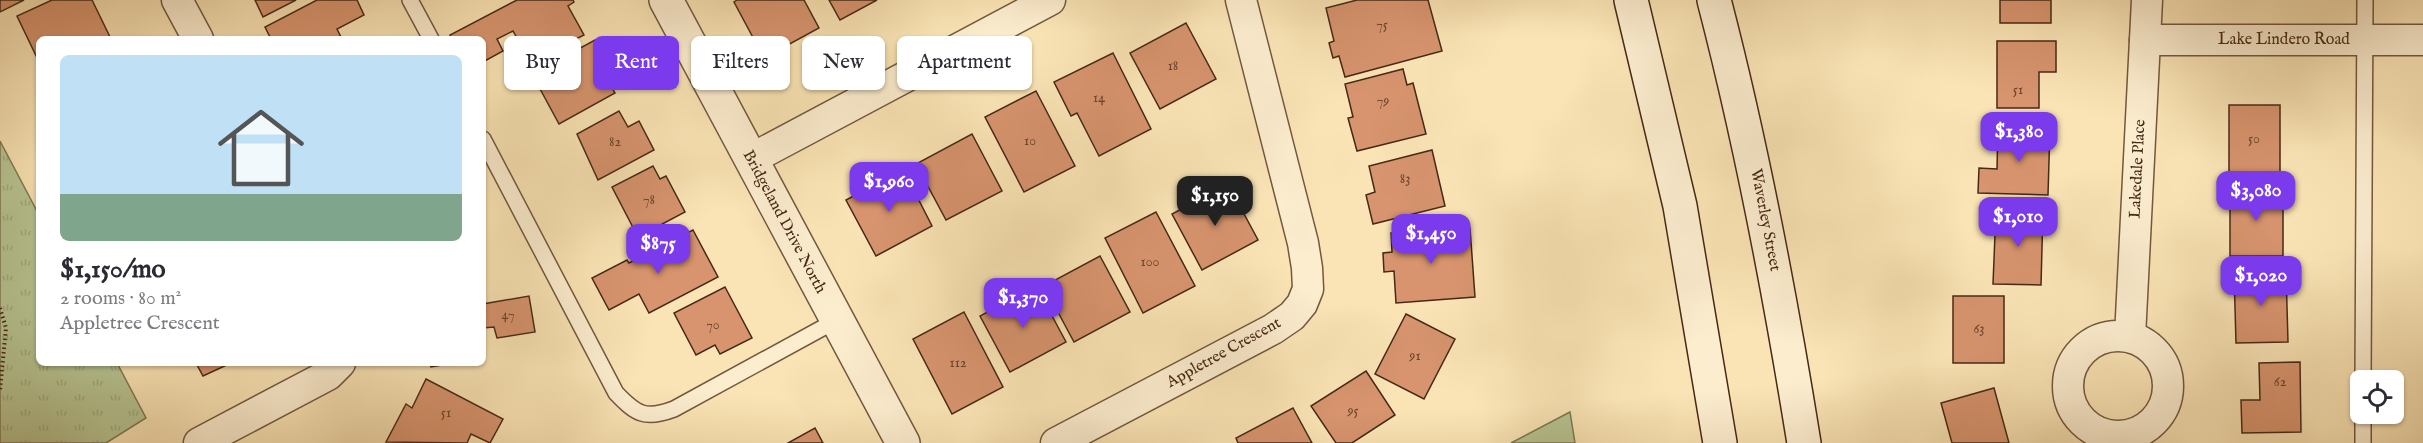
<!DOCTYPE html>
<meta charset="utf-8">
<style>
body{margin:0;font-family:"IM FELL English",serif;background:#f2f2f3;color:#2b2b33;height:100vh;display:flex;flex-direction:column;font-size:22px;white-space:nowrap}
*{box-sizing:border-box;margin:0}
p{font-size:20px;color:#7c7c81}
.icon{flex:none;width:33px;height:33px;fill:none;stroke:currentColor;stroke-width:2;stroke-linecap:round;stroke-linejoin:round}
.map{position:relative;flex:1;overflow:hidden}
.side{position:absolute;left:36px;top:36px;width:450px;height:330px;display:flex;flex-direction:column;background:#fff;border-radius:9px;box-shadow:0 2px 4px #0004}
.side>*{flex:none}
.guide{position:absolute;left:504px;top:36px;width:570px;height:54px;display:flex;gap:12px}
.buttons{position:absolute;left:2350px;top:370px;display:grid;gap:12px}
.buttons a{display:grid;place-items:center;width:54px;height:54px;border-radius:9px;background:#fff;box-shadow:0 2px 4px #0004;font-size:30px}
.price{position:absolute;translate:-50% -51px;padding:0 14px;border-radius:12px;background:#7c3aed;color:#fff;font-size:20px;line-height:39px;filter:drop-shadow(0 2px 3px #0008)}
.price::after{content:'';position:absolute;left:50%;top:36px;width:18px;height:14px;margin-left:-9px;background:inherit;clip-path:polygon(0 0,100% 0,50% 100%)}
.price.active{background:#222;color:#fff}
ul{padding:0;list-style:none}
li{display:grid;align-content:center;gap:12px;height:318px;padding:0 24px}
li span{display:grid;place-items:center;height:186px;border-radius:9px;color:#555}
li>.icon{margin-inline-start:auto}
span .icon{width:108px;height:108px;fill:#fffc;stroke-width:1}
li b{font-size:26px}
.pill{padding:0 21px;border-radius:9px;background:#fff;box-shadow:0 2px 4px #0004;font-size:21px;line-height:54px}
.pill.active{background:#7c3aed;color:#fff}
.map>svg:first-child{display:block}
</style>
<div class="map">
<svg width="2423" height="443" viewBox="0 0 2423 443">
<defs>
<pattern id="park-tufts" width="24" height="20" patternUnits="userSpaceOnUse" patternTransform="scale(1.5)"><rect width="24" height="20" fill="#b7c592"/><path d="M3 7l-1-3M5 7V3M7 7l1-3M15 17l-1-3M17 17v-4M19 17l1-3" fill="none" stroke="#9fa97d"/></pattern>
</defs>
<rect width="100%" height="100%" fill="#fae4b5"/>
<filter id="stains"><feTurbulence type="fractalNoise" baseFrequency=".00333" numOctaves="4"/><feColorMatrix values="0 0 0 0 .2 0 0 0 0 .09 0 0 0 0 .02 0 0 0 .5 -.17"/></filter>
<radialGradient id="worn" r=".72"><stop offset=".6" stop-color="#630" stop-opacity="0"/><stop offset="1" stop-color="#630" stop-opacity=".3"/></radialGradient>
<polygon fill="#b7c592" stroke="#7e7754" stroke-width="1.5" points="1570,412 1575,443 1511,443"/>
<polygon fill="url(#park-tufts)" stroke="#7e7754" stroke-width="1.5" points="0,141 39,215 39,363 117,363 146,418 106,443 0,443"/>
<g fill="#d7946e" stroke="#462916" stroke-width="1.5">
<polygon points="0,0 24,0 0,12"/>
<polygon points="52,0 92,0 111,39 39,39 39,62 17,16"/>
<polygon points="255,0 296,0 263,17"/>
<polygon points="317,0 357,0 364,15 337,29 342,39 271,39 265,27"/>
<polygon points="517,0 573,0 574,2 568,6 584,35 531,63 513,31 497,39 503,51 483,62 483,39 452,39 450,35"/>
<polygon points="737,0 804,0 819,28 764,58 734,2"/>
<polygon points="829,0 877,0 840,20"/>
<polygon points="1357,0 1428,0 1442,51 1345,77 1339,56 1333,58 1329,43 1334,41 1326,8"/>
<rect x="2000" y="0" width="51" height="23"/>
<polygon points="1186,23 1216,79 1160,109 1130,53"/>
<polygon points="595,40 611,72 605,76 615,93 559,124 532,74"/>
<polygon points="1997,41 2056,41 2056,72 2039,72 2039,108 1997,108"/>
<polygon points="1113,53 1151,129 1099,156 1077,113 1071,116 1054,82"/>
<polygon points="1403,69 1407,85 1413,83 1426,134 1357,151 1348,118 1353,117 1345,84"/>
<polygon points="1036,91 1075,166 1024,192 985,117"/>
<rect x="2229" y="105" width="51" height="68"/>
<polygon points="619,111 628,127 639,121 654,150 598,180 577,134"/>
<polygon points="1998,126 2050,127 2048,195 1978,193 1979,168 1997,169"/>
<polygon points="972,134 1002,191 946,220 916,164"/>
<polygon points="1432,150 1445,206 1373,224 1366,195 1375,192 1369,166"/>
<polygon points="653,166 660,179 666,176 685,212 638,237 612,187"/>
<polygon points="903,169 932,226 876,256 846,200"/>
<polygon points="1228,184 1258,240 1202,270 1172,214"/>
<rect x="2230" y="188" width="53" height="68"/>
<polygon points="1996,210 2043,211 2041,285 1993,284"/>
<polygon points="1156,212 1195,286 1143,313 1105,238"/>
<polygon points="1470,228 1475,297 1396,303 1394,271 1384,272 1383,253 1392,252 1391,233"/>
<polygon points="693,230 718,277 649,313 639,294 609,310 592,278 627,260 629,263"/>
<polygon points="1100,256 1130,312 1074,342 1044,286"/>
<polygon points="2286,271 2288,342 2236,343 2234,272"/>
<polygon points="1036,286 1066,342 1010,372 980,316"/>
<polygon points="725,287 752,338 720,354 715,345 696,355 674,313"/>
<polygon points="529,296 535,332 497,338 494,327 483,328 483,304"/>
<rect x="1953" y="296" width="51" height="67"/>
<polygon points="964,312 1003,387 952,414 913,339"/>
<polygon points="1406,314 1455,339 1424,399 1375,374"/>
<polygon points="2300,362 2301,432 2242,433 2241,400 2260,400 2259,363"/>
<polygon points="196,363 231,363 203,376"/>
<polygon points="430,363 454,363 431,367"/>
<polygon points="1366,371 1395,415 1352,443 1336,443 1311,406"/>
<polygon points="426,379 503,419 490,443 471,434 467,443 386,442 406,404 412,408"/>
<polygon points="1994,388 2009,443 1952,443 1941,403"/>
<polygon points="1293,408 1312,443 1238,443 1236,438"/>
<polygon points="815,428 823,443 788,443"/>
</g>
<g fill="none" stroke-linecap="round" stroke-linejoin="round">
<g stroke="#73583e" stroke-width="18">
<g id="service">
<polyline points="410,0 431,39"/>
<path d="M483 139 616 393C636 414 645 420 674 409L837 320"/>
<polyline points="2363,381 2365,0"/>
<polyline points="2363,443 2363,414"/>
</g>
</g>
<g stroke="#73583e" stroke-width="33">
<g id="minor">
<polyline points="177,0 198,39"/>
<polyline points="2145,40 2423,40"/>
<polyline points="751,159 1050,0"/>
<circle cx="2118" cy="386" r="50"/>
<polyline points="2130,337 2147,0"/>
<polyline points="199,443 328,375 340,363"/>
<polyline points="1056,443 1273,329 1292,316 1302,304 1308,289 1307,268 1303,243 1241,0"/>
</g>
</g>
<g stroke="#73583e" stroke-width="36">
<polyline id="tertiary" points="666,0 903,443"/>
</g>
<g stroke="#462916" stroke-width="36">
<g id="secondary">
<polyline points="1631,0 1680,206 1720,443"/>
<path d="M1714 0C1752 146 1780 294 1804 443"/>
</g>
</g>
<polyline stroke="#462916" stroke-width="4" stroke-dasharray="1.5 3" stroke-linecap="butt" points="0,308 6,328 0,390"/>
<use href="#service" stroke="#fcedcf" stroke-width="15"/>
<use href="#minor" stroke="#fcedcf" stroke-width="30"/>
<use href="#tertiary" stroke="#fcedcf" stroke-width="33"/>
<use href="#secondary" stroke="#fcedcf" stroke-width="33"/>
</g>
<g text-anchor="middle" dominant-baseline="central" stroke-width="5" stroke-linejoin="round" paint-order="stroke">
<g font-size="14" fill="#6a442c">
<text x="1382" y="25">75</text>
<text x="1173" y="66">18</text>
<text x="2018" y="90">51</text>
<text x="1099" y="98">14</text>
<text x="1383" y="101">79</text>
<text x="2254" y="139">50</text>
<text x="1030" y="141">10</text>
<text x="615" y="142">82</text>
<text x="1405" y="179">83</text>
<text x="649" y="200">78</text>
<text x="1150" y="262">100</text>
<text x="508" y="315">47</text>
<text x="713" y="325">70</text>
<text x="1979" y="329">63</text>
<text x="1415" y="356">91</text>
<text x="958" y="363">112</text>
<text x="2280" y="382">62</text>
<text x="1353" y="411">95</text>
<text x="446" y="413">51</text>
</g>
<g font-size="16" fill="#462916" stroke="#fcedcf">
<text x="2284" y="40">Lake Lindero Road</text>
<text transform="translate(2138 169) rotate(-87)">Lakedale Place</text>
<text transform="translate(1765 220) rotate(79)">Waverley Street</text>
<text transform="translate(784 222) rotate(62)">Bridgeland Drive North</text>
<text transform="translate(1224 353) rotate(-29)">Appletree Crescent</text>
</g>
</g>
<rect width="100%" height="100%" filter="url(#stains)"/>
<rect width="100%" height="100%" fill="url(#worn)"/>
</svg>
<div class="buttons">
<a><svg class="icon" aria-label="locate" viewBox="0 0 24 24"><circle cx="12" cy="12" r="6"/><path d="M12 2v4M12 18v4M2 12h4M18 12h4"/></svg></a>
</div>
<b class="price" style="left:2019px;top:163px">$1,380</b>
<b class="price" style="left:889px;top:213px">$1,960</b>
<b class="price" style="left:2256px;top:222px">$3,080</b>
<b class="price active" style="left:1215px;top:227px">$1,150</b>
<b class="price" style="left:2018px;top:248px">$1,010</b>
<b class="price" style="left:1431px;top:265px">$1,450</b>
<b class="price" style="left:658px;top:275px">$875</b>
<b class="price" style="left:2261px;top:307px">$1,020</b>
<b class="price" style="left:1023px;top:329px">$1,370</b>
<div class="guide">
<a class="pill">Buy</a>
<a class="pill active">Rent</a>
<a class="pill">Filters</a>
<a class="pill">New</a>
<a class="pill">Apartment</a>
</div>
<section class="side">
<ul>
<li><span style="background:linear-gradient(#bfe0f5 75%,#7fa58c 0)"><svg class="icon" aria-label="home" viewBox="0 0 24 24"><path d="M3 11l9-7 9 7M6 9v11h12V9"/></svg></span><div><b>$1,150/mo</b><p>2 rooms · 80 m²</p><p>Appletree Crescent</p></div></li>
</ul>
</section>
</div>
